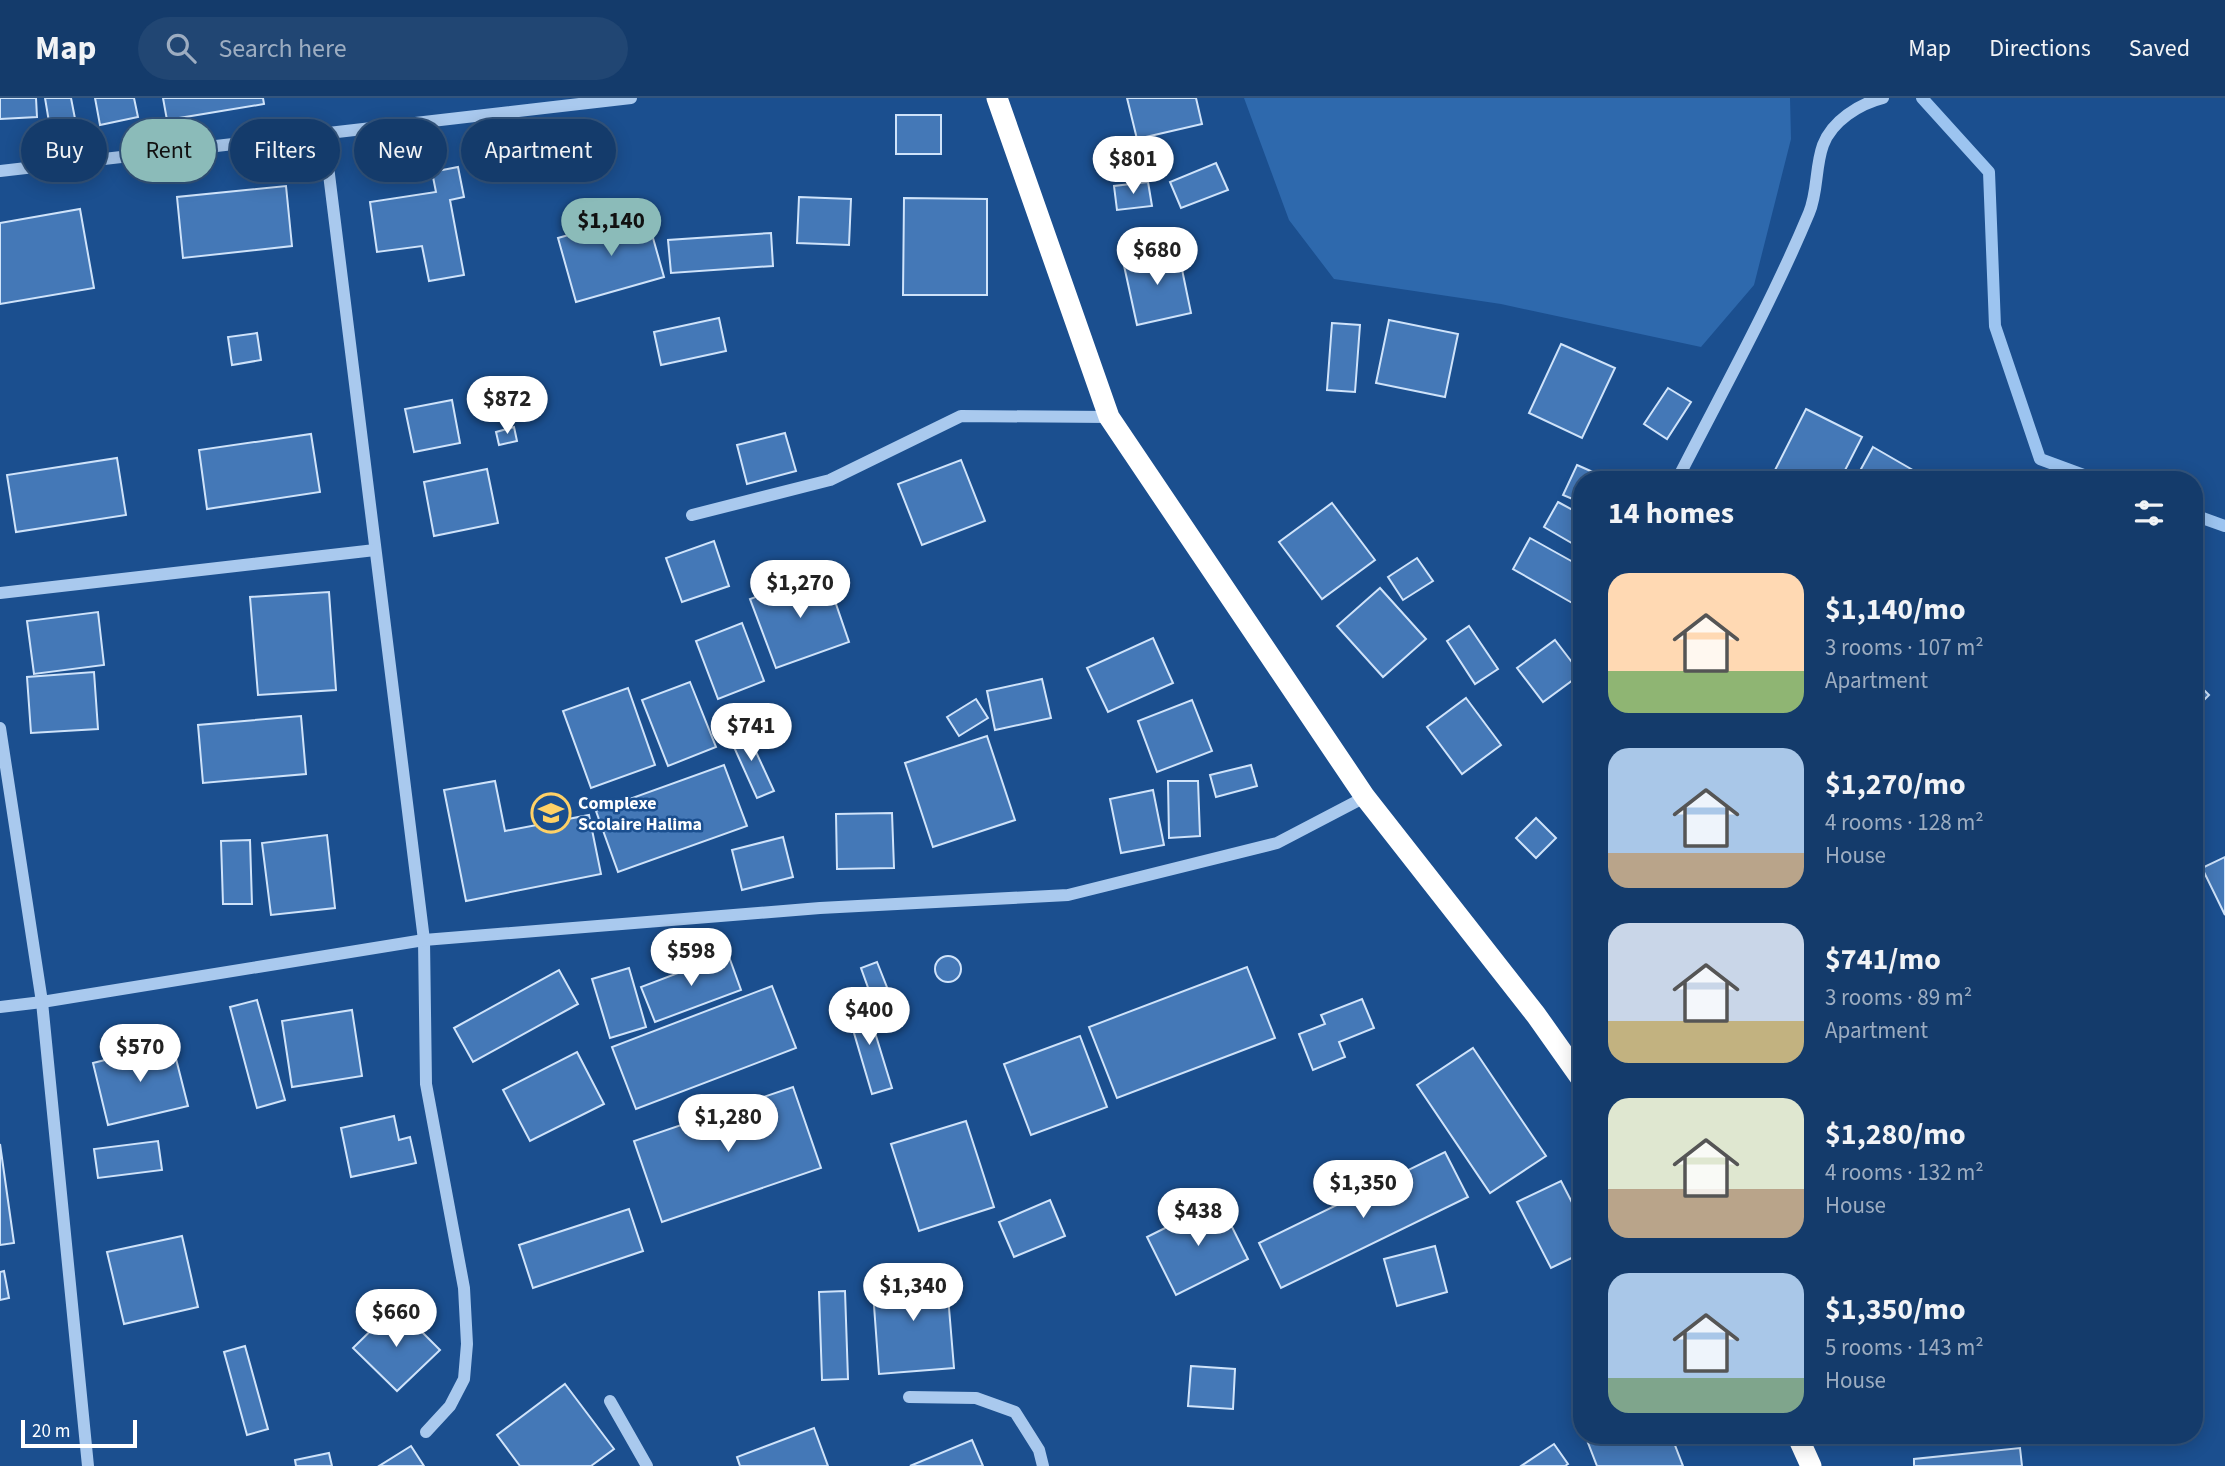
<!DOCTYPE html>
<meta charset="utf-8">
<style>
body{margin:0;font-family:"Source Sans 3",sans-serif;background:#214673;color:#f1f3f6;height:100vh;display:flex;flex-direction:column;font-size:26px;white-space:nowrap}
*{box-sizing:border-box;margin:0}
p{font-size:23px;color:#9dadc1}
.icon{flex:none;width:38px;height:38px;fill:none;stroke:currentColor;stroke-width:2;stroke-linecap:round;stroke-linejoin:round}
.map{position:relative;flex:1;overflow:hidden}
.sheet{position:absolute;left:1573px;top:373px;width:630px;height:973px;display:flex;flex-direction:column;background:#143b6b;border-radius:28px;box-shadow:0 4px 18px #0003,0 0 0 2px #33557e}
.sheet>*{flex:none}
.hud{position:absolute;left:21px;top:21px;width:665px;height:63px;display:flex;gap:14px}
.scale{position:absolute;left:21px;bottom:18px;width:116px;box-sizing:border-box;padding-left:7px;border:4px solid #fff;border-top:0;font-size:19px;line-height:24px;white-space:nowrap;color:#fff;-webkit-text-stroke:5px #1b4f8f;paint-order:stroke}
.price{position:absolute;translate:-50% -60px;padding:0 16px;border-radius:24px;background:#fff;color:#222;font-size:23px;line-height:46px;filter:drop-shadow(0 2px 4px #0008)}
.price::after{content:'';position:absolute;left:50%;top:42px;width:21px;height:16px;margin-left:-10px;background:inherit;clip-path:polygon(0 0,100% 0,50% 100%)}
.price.active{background:#8bbbb9;color:#111}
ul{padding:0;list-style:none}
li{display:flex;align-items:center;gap:21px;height:175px;padding:0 35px}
li span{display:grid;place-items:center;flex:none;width:196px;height:140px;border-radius:21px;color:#555}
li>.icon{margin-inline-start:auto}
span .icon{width:84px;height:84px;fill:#fffc;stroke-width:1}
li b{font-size:30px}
h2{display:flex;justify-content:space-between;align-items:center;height:84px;padding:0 35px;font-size:30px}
.tag{padding:0 24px;border-radius:32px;background:#143b6b;box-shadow:0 4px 18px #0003,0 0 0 2px #33557e;font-size:24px;line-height:63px}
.tag.active{background:#8bbbb9;color:#111}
header{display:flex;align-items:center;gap:42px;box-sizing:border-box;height:98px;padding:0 35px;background:#143b6b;border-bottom:2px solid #33557e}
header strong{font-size:33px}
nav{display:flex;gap:38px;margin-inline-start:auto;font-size:24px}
.search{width:490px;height:63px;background:#214673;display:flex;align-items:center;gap:18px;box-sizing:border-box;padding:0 24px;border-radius:38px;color:#9dadc1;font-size:26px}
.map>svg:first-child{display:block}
</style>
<header>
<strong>Map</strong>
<div class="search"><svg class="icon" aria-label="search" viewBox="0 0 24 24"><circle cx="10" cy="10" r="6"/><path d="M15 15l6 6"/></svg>Search here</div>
<nav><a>Map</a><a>Directions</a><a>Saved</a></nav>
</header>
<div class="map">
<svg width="2225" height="1368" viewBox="0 0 2225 1368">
<rect width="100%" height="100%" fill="#1b4f8f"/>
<polygon fill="#2e69ad" points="1244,0 1790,0 1791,41 1754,187 1701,249 1501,206 1334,181 1289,122"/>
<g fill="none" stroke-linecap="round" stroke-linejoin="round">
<g stroke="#9cc4f0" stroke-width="12">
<polyline points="1922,0 1989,74 1995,228 2040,361 2097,382"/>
<polyline points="2194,417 2225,428"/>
</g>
</g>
<g fill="#4478b7" stroke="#cfe3fa" stroke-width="2">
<polygon points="0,0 36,0 37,19 0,21"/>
<polygon points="45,0 71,0 78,36 52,42"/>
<polygon points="95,0 134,0 138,19 100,27"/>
<polygon points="163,0 263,0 264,6 167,22"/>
<polygon points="1127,0 1196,0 1202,26 1137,41"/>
<rect x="896" y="17" width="45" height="39"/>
<polygon points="1216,65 1228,92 1181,110 1170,84"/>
<polygon points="458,69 464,99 450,102 464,177 429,183 422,148 377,154 370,104 436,94 432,74"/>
<polygon points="1148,84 1152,108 1117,112 1114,88"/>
<polygon points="286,88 292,148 183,160 177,99"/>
<polygon points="799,99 851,101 849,147 797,145"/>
<polygon points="904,100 987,101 987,197 903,197"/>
<polygon points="80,111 94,190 0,206 0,125"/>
<polygon points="646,115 664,179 576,204 558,140"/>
<polygon points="771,135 773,168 671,175 668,142"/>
<polygon points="1178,152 1191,215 1137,227 1123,163"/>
<polygon points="719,220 726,253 661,267 654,234"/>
<polygon points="1389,222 1458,236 1445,299 1376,285"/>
<polygon points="1332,225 1360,227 1355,294 1327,292"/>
<polygon points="257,235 261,262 232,267 228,239"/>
<polygon points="1561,246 1615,270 1582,340 1529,315"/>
<polygon points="1668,290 1691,304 1667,341 1644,326"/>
<polygon points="452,302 460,345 414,354 405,311"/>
<polygon points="1806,311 1862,339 1840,382 1770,382"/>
<polygon points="514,329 517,343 499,347 496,334"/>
<polygon points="785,335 796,373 747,386 737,347"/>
<polygon points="311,336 320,394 207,411 199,352"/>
<polygon points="1873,349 1930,382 1855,382"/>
<polygon points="117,360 126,417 16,434 7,377"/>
<polygon points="961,362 985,423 922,447 898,386"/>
<polygon points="1577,367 1611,382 1582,382 1582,405 1563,397"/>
<polygon points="487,371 498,425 434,438 424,384"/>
<polygon points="1558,404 1582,417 1582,451 1544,429"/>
<polygon points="1332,405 1375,462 1322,501 1279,444"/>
<polygon points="1530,440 1582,469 1582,492 1574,506 1513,471"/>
<polygon points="714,443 729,488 682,504 666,460"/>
<polygon points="1417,460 1433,483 1403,502 1388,479"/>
<polygon points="825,474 849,544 776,570 750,501"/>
<polygon points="1380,490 1426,541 1383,579 1337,528"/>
<polygon points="329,494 336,592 258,597 250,499"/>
<polygon points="98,514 104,567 34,576 27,523"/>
<polygon points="742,525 764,583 718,601 696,543"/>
<polygon points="1469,528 1498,571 1475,586 1447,543"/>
<polygon points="1153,540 1173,585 1108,614 1087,570"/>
<polygon points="1555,542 1581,576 1543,604 1517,570"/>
<polygon points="94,574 98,631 31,635 27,579"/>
<polygon points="1042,581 1051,620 995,632 987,593"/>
<polygon points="2194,582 2209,597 2194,612"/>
<polygon points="690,584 716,649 668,668 642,602"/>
<polygon points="628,590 655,667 591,690 563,613"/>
<polygon points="1466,600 1501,647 1462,676 1427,629"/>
<polygon points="976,601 988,620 959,638 947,619"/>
<polygon points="1192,602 1212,653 1157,674 1138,623"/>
<polygon points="301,618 306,676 203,685 198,627"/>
<polygon points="745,630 774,693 757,700 729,638"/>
<polygon points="987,638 1015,722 933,749 905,665"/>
<polygon points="724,667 747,728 618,774 596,713"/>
<polygon points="1251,667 1257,688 1216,699 1210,677"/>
<polygon points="495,683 505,733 589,717 601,776 466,803 444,692"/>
<polygon points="1168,683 1198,683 1200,738 1169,740"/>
<polygon points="1153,692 1164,747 1121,755 1110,701"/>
<polygon points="892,715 894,770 837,771 836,716"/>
<polygon points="1536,720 1556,740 1536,760 1516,740"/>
<polygon points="327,737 335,810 271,817 262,745"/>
<polygon points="783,739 793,779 742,792 732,752"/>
<polygon points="250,742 252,806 223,806 221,743"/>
<polygon points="2225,759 2225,817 2202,770"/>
<polygon points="728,856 741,892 655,924 641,889"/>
<circle cx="948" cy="871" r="13"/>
<polygon points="877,864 892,902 875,909 861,870"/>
<polygon points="1247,869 1275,940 1117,1000 1089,929"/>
<polygon points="629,870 646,929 610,940 592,881"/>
<polygon points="559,872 578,906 473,964 454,930"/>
<polygon points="772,888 796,950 636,1011 612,949"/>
<polygon points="1362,901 1374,930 1339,944 1345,959 1313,972 1299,936 1325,926 1321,917"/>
<polygon points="257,902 285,1002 257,1010 230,909"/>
<polygon points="865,902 892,990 872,996 846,908"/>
<polygon points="352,912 362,978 292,989 282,923"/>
<polygon points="1080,938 1107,1009 1031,1037 1004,966"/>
<polygon points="172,945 188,1008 108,1027 93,965"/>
<polygon points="1473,950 1546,1058 1490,1095 1417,987"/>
<polygon points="577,954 604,1006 530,1043 503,992"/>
<polygon points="793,989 821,1070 662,1124 634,1043"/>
<polygon points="394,1018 399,1042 410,1039 416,1065 351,1079 341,1030"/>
<polygon points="966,1023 994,1109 919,1133 891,1046"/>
<polygon points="158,1043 162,1072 98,1080 94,1051"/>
<polygon points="0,1046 14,1145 0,1147"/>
<polygon points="1445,1054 1468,1099 1281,1190 1259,1145"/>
<polygon points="1561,1083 1582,1124 1582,1155 1551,1170 1517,1104"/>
<polygon points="1050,1102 1065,1138 1014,1159 999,1124"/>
<polygon points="1219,1103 1248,1161 1176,1197 1147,1139"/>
<polygon points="629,1111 643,1153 533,1190 519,1147"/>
<polygon points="182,1138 198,1209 124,1226 107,1154"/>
<polygon points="1435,1148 1447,1194 1397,1208 1384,1161"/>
<polygon points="4,1173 9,1200 0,1202 0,1174"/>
<polygon points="946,1174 954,1270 879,1276 872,1180"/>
<polygon points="845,1193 848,1281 822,1282 819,1194"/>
<polygon points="396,1208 440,1252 397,1293 353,1250"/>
<polygon points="245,1248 268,1331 247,1337 224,1254"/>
<polygon points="1191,1268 1235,1271 1233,1311 1188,1308"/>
<polygon points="565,1286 614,1351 591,1368 520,1368 497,1337"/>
<polygon points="814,1330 828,1368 740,1368 737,1359"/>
<polygon points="1585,1337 1671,1337 1683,1368 1597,1368"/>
<polygon points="972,1342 983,1368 910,1368"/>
<polygon points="1554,1346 1568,1366 1565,1368 1521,1368"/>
<polygon points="411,1348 424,1368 379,1368"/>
<polygon points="2020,1350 2022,1368 1914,1368 1914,1361"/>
<polygon points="329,1355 332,1368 296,1368 295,1362"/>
</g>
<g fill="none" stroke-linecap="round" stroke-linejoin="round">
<g stroke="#a9c9ee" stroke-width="12">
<polyline points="324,36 424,842 426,986 464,1190 467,1246 464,1281 450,1308 426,1334"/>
<polyline points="0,73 631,0"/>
<path d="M1677 382C1722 294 1771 206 1809 115 1818 94 1815 69 1823 47 1832 23 1859 6 1883 0"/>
<polyline points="692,417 830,382 961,318 1109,319"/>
<polyline points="0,495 375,452"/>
<polyline points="0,630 42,904 88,1368"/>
<polyline points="0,909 42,904 424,842 820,810 1068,797 1277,745 1365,699"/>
<polyline points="2194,1066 2199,1065"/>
<polyline points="909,1299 976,1300 1015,1314 1039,1352 1043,1368"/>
<polyline points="610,1303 647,1368"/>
</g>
<g stroke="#fff" stroke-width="21">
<polyline points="997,0 1109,319 1365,699 1536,917 1582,982"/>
<polyline points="1797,1337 1811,1368"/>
</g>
</g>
<defs>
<g id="school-ring" transform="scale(2.0125)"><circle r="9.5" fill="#1b4f8f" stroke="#ffd166" stroke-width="1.5"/><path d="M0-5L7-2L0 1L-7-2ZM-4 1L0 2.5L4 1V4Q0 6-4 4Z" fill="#ffd166"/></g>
</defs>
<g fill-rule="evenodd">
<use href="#school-ring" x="551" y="715"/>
</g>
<g text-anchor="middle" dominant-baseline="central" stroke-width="5" stroke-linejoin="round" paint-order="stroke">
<g font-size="18" font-weight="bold" fill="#fff" stroke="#1b4f8f" text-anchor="start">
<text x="578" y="705">Complexe<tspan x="578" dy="21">Scolaire Halima</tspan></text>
</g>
</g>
</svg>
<div class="scale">20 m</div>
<b class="price" style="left:1133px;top:98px">$801</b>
<b class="price active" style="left:611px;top:160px">$1,140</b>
<b class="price" style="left:1157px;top:189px">$680</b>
<b class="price" style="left:507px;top:338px">$872</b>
<b class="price" style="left:800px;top:522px">$1,270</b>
<b class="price" style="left:751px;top:665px">$741</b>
<b class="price" style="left:691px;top:890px">$598</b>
<b class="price" style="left:869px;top:949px">$400</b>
<b class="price" style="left:140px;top:986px">$570</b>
<b class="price" style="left:728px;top:1056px">$1,280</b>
<b class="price" style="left:1363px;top:1122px">$1,350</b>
<b class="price" style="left:1198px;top:1150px">$438</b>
<b class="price" style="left:913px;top:1225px">$1,340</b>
<b class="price" style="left:396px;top:1251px">$660</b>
<div class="hud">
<a class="tag">Buy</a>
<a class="tag active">Rent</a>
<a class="tag">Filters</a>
<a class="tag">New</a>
<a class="tag">Apartment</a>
</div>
<section class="sheet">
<h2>14 homes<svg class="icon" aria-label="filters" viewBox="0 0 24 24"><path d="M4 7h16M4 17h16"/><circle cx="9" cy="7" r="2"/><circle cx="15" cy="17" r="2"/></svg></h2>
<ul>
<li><span style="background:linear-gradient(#ffd9b3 70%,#8fb573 0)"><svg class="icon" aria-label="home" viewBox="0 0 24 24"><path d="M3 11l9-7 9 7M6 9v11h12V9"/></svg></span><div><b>$1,140/mo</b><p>3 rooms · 107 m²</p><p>Apartment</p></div></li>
<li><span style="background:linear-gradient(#a9c7e8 75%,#b9a48a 0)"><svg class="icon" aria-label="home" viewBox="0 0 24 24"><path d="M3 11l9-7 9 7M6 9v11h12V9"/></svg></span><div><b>$1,270/mo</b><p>4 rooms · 128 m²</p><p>House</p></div></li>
<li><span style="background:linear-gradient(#c9d6e8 70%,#c2b280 0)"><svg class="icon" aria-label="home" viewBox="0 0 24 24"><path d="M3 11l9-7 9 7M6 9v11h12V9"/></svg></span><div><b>$741/mo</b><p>3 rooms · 89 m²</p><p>Apartment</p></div></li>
<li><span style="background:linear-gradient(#dfe7d0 65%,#b9a48a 0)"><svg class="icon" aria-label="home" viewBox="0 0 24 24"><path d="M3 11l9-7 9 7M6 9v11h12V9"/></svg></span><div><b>$1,280/mo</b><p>4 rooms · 132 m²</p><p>House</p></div></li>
<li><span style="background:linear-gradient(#a9c7e8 75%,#7fa58c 0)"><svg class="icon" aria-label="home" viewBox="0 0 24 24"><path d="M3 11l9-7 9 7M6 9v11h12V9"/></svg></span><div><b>$1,350/mo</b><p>5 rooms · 143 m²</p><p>House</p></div></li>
</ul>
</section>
</div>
